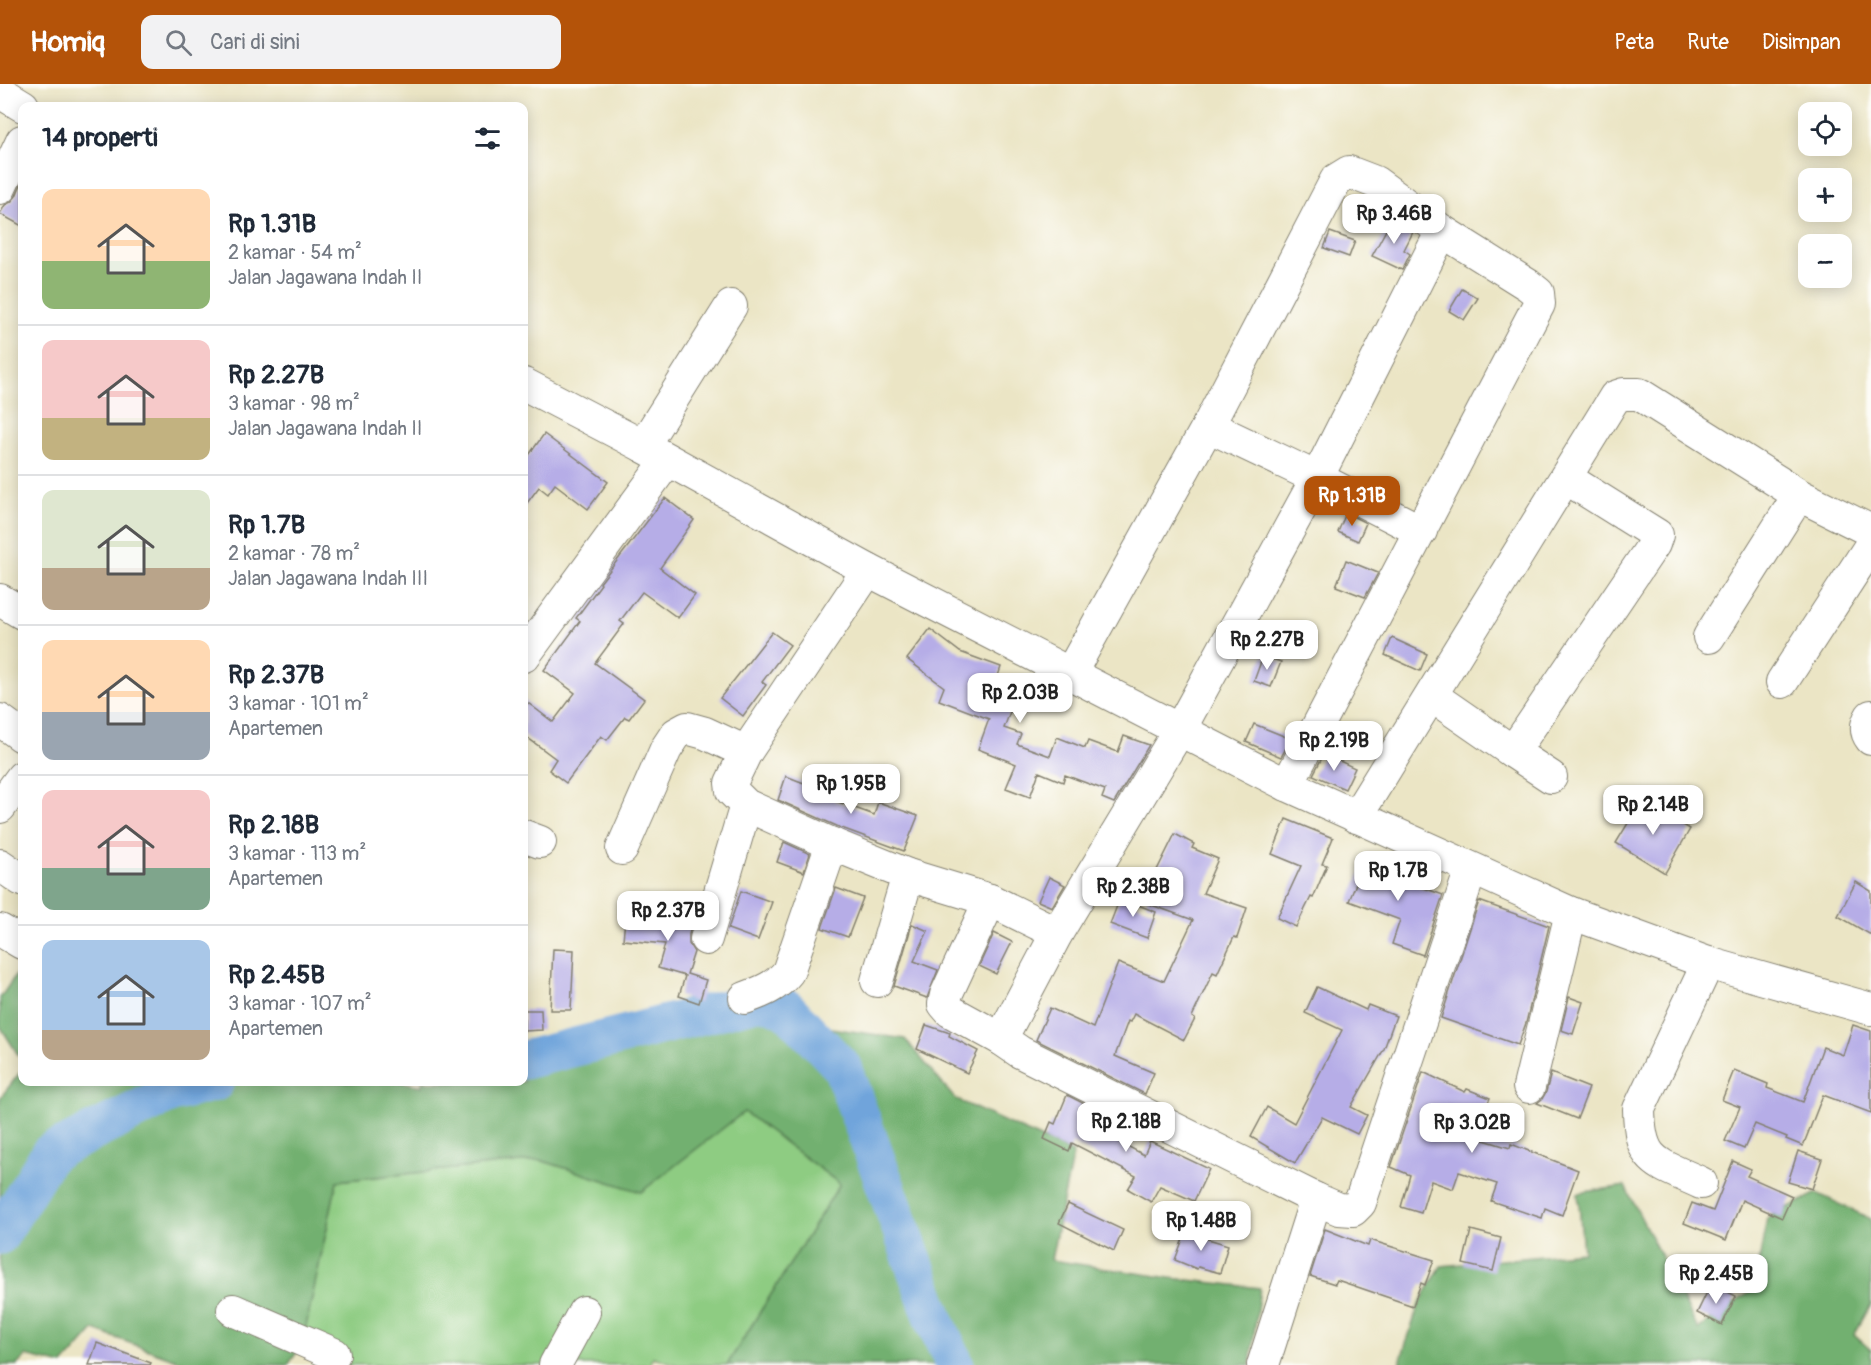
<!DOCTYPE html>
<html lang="id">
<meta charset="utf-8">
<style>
body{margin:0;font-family:Pangolin,sans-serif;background:#f2f2f3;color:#1f2937;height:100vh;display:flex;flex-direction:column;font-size:22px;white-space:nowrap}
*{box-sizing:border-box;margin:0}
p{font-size:20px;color:#747a83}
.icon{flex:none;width:33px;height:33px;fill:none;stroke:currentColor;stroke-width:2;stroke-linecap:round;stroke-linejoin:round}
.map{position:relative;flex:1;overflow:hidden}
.side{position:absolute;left:18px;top:18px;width:510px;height:984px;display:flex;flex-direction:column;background:#fff;border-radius:12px;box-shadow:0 3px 15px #0003}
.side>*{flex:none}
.controls{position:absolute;left:1798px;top:18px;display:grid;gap:12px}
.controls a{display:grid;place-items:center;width:54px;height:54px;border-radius:12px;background:#fff;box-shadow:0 3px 15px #0003;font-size:30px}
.price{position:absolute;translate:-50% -51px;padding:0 14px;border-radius:12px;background:#fff;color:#222;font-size:20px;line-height:39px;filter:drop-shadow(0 2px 3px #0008)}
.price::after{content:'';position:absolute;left:50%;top:36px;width:18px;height:14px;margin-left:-9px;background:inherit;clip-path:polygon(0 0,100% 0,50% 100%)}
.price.current{background:#b45309;color:#fff}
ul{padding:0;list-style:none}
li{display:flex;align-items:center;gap:18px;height:150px;padding:0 24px}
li+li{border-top:2px solid #e0e1e3}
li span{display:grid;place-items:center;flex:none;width:168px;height:120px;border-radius:12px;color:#555}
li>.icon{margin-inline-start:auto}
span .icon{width:72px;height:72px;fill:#fffc;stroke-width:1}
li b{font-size:26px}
h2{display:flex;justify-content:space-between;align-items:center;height:72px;padding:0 24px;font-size:26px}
header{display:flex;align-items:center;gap:36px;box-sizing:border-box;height:84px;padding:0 30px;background:#b45309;color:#fff}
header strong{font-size:28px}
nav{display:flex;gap:33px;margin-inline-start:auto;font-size:21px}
.search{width:420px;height:54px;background:#f2f2f3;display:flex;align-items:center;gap:15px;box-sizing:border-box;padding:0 21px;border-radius:12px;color:#747a83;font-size:22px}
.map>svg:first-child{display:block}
</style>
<header>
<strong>Homiq</strong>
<div class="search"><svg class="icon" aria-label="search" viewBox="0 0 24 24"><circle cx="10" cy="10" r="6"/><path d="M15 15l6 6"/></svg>Cari di sini</div>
<nav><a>Peta</a><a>Rute</a><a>Disimpan</a></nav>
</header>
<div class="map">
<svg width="1871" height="1281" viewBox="0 0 1871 1281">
<rect width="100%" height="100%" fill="#fdfcf7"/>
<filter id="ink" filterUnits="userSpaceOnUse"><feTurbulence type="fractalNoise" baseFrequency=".0167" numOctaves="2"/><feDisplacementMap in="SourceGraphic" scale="12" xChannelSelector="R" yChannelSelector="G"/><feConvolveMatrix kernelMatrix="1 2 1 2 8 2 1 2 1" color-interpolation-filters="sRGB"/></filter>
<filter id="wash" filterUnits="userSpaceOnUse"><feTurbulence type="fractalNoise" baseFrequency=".008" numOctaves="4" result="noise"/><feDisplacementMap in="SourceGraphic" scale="24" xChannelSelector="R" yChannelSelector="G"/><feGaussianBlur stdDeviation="1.35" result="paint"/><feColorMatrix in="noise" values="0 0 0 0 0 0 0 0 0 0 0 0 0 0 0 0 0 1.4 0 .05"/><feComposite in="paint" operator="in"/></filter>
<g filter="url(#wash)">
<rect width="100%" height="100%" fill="#ebe5c5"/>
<polygon fill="#8ecc82" stroke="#55744f" stroke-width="1.5" points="744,1027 840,1100 727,1281 678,1281 653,1273 649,1281 349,1281 302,1261 337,1097 540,1076 641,1108"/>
<g fill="#72b070" stroke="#476646" stroke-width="1.5">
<polygon points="22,882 22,977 0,942 0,914"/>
<polygon points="696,924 905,955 955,1015 1073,1069 1051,1176 1170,1194 1260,1204 1250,1281 727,1281 840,1100 744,1028 641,1108 540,1076 337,1097 302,1261 288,1281 190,1281 94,1246 63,1281 26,1272 17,1281 0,1281 0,1014 22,986 22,998 400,998 422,1002 422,998 524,998 524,986 619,956"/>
<polygon points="1625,1102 1698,1245 1754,1205 1767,1134 1817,1109 1871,1135 1871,1221 1854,1251 1871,1266 1871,1281 1399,1281 1419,1220 1441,1182 1583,1168 1578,1109"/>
</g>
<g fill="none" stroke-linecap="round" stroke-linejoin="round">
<g stroke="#6fa4db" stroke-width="39">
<polyline points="524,976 761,916 787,925 842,983 935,1237 955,1281"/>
<polyline points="0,1151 50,1069 171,1009 215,998"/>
</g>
</g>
<g id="blocks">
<g fill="#b6ade7">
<polygon points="22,98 22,142 0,130 5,121 11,118 16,112"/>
<polygon points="1393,133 1413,148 1404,166 1410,170 1402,186 1372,172"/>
<polygon points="1330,148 1355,157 1349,173 1324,164"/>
<polygon points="1462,205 1478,214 1464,236 1449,227"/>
<polygon points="544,350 608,398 588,425 555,400 548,410 539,403 524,423 524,378"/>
<polygon points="665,414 694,436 660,484 695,511 678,534 642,508 620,537 624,540 595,579 644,615 629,635 625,633 607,656 601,652 566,699 549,686 556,675 524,651 524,616 553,638 575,609 544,586 580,537 576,534 601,500 600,499"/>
<polygon points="1346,429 1366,439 1358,457 1338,448"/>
<polygon points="1346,476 1378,489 1365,513 1336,502"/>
<polygon points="930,545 960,568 1001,583 998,592 1020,601 1004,644 1021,650 1017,660 1050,672 1057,653 1085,664 1088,657 1118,668 1124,652 1149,661 1114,719 1102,714 1105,706 1065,691 1063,698 1039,688 1030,713 1006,704 1016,680 978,665 989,635 939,616 944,603 907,575"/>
<polygon points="772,548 790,561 762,598 766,601 743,632 720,614"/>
<polygon points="1392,554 1427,570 1420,587 1385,571"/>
<polygon points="1263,572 1281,578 1271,603 1254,597"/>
<polygon points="1254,640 1291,655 1281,673 1246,658"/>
<polygon points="1324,670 1355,684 1345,705 1313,691"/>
<polygon points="786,692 814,703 813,706 834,714 833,716 874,731 878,718 918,732 904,767 839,743 778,716"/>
<polygon points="1642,716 1690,745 1665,789 1616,759"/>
<polygon points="1286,735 1333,754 1322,780 1327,781 1313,814 1311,813 1296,843 1277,834 1301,782 1272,770"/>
<polygon points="1175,750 1194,760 1192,764 1218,775 1203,809 1247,824 1237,854 1234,853 1217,890 1213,888 1192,933 1195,935 1184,956 1134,930 1130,938 1128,937 1115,972 1154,989 1145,1010 1036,956 1050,924 1093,944 1118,879 1164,897 1193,836 1146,819 1157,786"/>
<polygon points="784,758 810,770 804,788 777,778"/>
<polygon points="1368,770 1410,785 1405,797 1443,811 1423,871 1392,860 1400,836 1349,817"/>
<polygon points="1049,793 1065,801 1052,823 1038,817"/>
<polygon points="1856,798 1871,807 1871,851 1838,832"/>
<polygon points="836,804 863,814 848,853 822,844"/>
<polygon points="741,807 772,818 758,856 728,845"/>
<polygon points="1120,814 1156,828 1147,854 1110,840"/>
<polygon points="675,817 697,824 689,850 689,860 694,868 687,890 706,896 699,919 679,912 685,892 658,884 665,860 623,856 626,825 671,829"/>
<polygon points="1479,817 1549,842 1526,939 1518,961 1441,934"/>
<polygon points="912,840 928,847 914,877 938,886 927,914 894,902"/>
<polygon points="994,849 1012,858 996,890 979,882"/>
<polygon points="553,865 574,866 571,926 550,926"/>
<polygon points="1317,903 1366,926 1368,921 1396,932 1384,965 1351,1023 1367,1031 1357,1050 1322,1033 1295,1079 1251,1053 1267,1023 1294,1039 1342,946 1305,929"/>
<polygon points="1569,913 1583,918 1573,950 1561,946"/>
<polygon points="524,926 541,926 542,946 524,947"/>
<polygon points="926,941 950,949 949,952 978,967 967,989 917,965"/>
<polygon points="1853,941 1871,947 1871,1029 1823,1011 1803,1062 1786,1055 1787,1053 1755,1040 1744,1065 1725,1057 1740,1023 1722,1016 1734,986 1768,1000 1767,1004 1803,1018 1823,963 1843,971"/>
<polygon points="1423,988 1465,1008 1467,1005 1490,1014 1474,1053 1510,1064 1511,1060 1578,1086 1562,1131 1545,1124 1542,1134 1491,1117 1497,1100 1459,1088 1453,1105 1431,1097 1421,1129 1401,1123 1410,1091 1391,1083"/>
<polygon points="1551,989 1589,1004 1577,1035 1537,1019 1542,1015 1546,1008"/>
<polygon points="1067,1011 1118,1037 1110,1053 1144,1071 1150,1057 1209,1085 1194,1117 1160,1102 1151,1118 1128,1105 1136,1092 1072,1059 1069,1067 1044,1055 1051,1038 1055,1040"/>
<polygon points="1798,1067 1822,1075 1812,1105 1788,1098"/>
<polygon points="1733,1077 1751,1085 1747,1092 1792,1112 1782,1134 1742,1116 1726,1156 1684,1139 1692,1119 1713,1127"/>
<polygon points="1068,1120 1123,1146 1114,1167 1059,1139"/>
<polygon points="1187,1144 1209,1152 1208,1155 1228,1161 1220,1189 1198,1183 1197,1185 1175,1176"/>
<polygon points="1325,1145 1368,1162 1370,1156 1434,1176 1425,1201 1421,1199 1413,1222 1337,1196 1335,1200 1310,1192"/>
<polygon points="1471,1146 1501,1154 1493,1187 1463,1180"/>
<polygon points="1711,1200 1736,1212 1722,1241 1697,1229"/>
<polygon points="97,1259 151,1279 150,1281 89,1281"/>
</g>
</g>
</g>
<g filter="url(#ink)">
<use href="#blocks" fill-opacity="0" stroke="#848070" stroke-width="1.5"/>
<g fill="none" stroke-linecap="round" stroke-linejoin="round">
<g stroke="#848070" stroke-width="34">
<g id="minor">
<polyline points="0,8 23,22"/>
<polyline points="0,104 22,57"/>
<polyline points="1442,147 1317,394 1180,645 1057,849 1001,955 1020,968 1316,1115 1339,1125 1353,1126 1360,1119 1471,785"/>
<polyline points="524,300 643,362 868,486 1287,701 1571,829 1708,879 1871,925"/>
<polyline points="1208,342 1317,394 1421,447"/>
<polyline points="643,362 731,222"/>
<polyline points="868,486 746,668 731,699 732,707 746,721 832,760 908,791 990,816 1057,849"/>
<polyline points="0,516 22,529"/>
<polyline points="1709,553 1799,411"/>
<polyline points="524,572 667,377"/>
<polyline points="1070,590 1208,342 1336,96 1349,88 1375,98 1442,147 1528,201 1538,209 1539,220 1287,701"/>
<polyline points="1782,598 1871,461"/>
<polyline points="1432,612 1513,668"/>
<path d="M1871 632C1866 640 1865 647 1871 655"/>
<polyline points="0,636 22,652"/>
<polyline points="1551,693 1513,668 1654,460 1657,451 1566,394"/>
<polyline points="0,723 22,693"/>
<polyline points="1356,733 1615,313 1624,310 1639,310 1799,411 1871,447"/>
<polyline points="524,752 540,758"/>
<polyline points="622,765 666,665 676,650 687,644 705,649 746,668"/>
<polyline points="0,781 22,796"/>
<polyline points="990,816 946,911 944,920 950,927 1001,955"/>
<polyline points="0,846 22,859"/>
<polyline points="706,855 746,721"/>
<polyline points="877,897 908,791"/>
<path d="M745 914C762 908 777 902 788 888L832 760"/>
<polyline points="1529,1003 1571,829"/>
<path d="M1701 1099C1656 1078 1640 1080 1639 1025L1708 879"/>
<polyline points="233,1226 334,1270"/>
<polyline points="555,1281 584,1228"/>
<polyline points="1263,1281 1316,1115"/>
</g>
</g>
<use href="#minor" stroke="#fff" stroke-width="32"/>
</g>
</g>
</svg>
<div class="controls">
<a><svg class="icon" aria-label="locate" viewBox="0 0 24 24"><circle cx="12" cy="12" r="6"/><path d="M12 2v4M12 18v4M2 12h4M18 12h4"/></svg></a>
<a>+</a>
<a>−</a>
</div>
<b class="price" style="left:1394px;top:161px">Rp 3.46B</b>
<b class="price current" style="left:1352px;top:443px">Rp 1.31B</b>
<b class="price" style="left:1267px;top:587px">Rp 2.27B</b>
<b class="price" style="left:1020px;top:640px">Rp 2.03B</b>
<b class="price" style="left:1334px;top:688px">Rp 2.19B</b>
<b class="price" style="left:851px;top:731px">Rp 1.95B</b>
<b class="price" style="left:1653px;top:752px">Rp 2.14B</b>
<b class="price" style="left:1398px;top:818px">Rp 1.7B</b>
<b class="price" style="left:1133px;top:834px">Rp 2.38B</b>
<b class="price" style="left:668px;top:858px">Rp 2.37B</b>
<b class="price" style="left:1126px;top:1069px">Rp 2.18B</b>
<b class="price" style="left:1472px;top:1070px">Rp 3.02B</b>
<b class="price" style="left:1201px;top:1168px">Rp 1.48B</b>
<b class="price" style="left:1716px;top:1221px">Rp 2.45B</b>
<section class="side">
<h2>14 properti<svg class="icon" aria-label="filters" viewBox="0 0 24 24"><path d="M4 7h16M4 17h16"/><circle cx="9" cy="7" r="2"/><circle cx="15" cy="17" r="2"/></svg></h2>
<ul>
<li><span style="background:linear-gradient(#ffd9b3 60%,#8fb573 0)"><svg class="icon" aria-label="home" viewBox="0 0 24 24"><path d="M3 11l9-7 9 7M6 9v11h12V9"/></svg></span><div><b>Rp 1.31B</b><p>2 kamar · 54 m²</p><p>Jalan Jagawana Indah II</p></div></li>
<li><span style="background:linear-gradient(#f6c9c9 65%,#c2b280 0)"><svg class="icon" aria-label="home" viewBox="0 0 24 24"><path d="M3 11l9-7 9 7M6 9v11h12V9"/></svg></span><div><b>Rp 2.27B</b><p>3 kamar · 98 m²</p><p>Jalan Jagawana Indah II</p></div></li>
<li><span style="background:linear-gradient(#dfe7d0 65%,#b9a48a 0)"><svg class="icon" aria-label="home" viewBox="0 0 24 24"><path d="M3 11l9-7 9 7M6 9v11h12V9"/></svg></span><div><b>Rp 1.7B</b><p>2 kamar · 78 m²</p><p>Jalan Jagawana Indah III</p></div></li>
<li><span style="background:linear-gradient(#ffd9b3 60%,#9aa5b1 0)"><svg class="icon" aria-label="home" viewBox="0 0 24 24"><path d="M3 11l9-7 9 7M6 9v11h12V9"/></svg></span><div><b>Rp 2.37B</b><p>3 kamar · 101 m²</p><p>Apartemen</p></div></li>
<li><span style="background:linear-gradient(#f6c9c9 65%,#7fa58c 0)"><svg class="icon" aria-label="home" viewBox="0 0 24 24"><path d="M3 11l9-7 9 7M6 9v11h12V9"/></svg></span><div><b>Rp 2.18B</b><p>3 kamar · 113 m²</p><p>Apartemen</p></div></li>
<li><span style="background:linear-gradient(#a9c7e8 75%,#b9a48a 0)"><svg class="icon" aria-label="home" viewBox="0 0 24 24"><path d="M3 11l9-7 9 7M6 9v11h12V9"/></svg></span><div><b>Rp 2.45B</b><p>3 kamar · 107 m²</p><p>Apartemen</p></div></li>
</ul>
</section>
</div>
